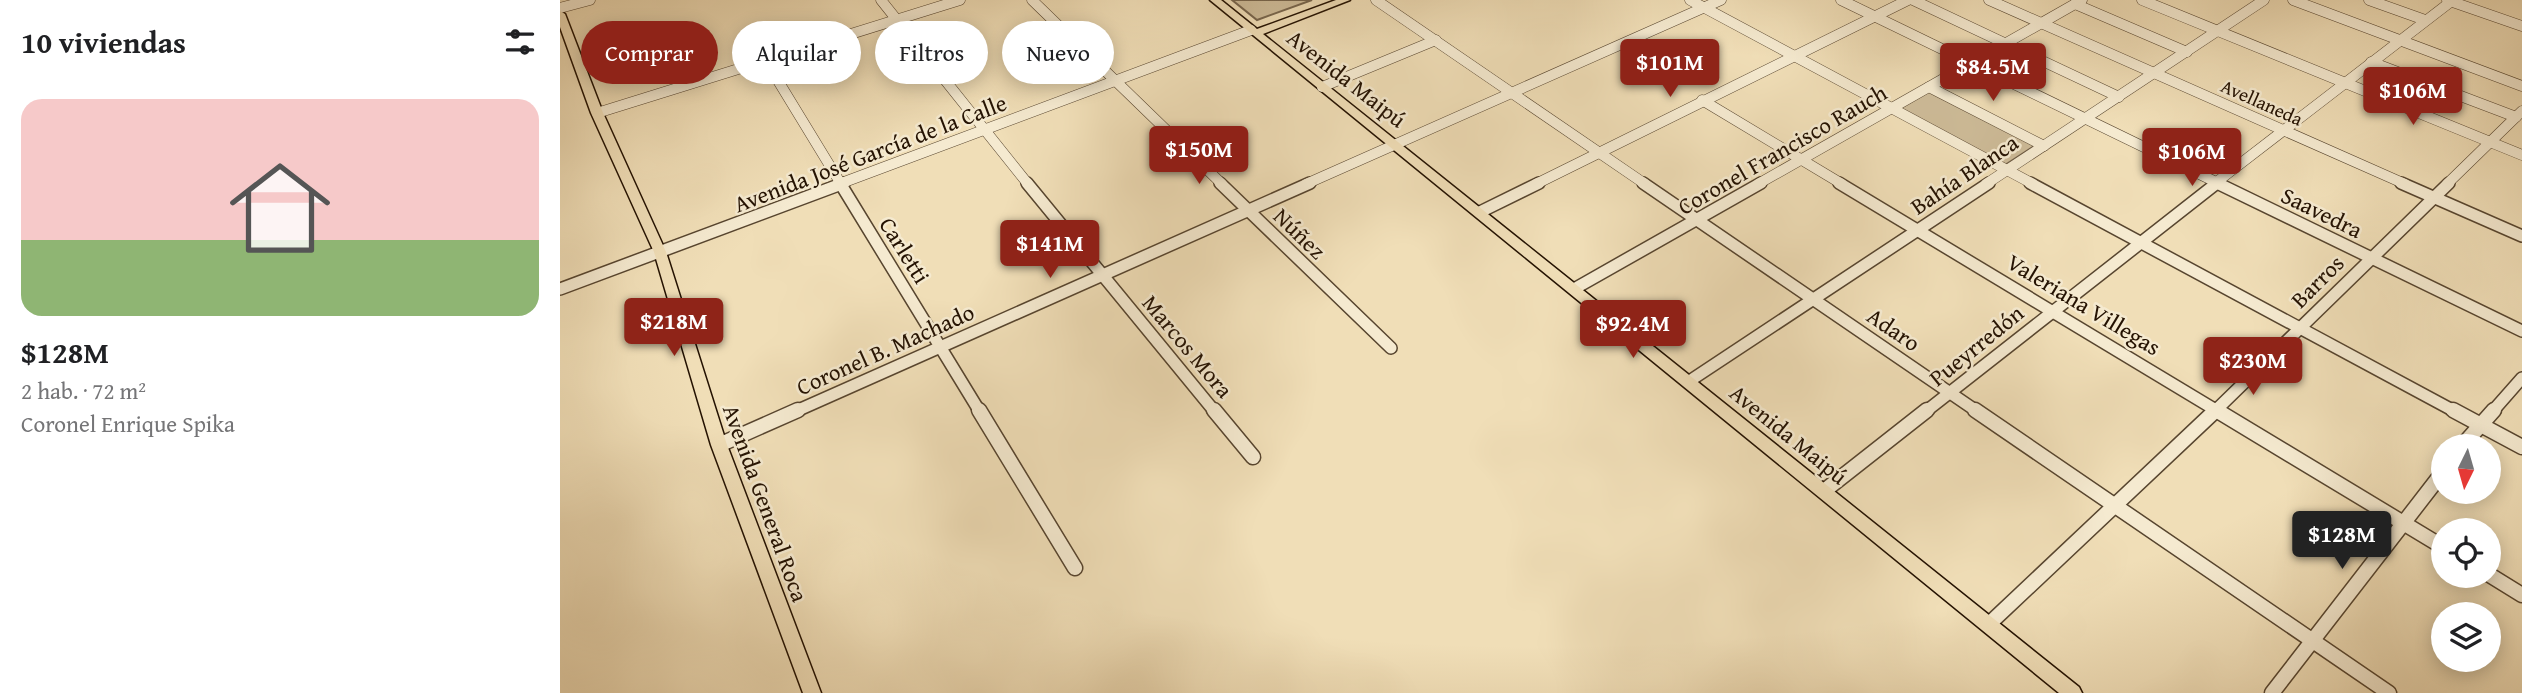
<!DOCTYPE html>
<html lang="es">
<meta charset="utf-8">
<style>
body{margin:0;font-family:"Gentium Book Plus",serif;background:#f2f2f2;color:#202124;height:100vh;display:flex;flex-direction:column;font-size:26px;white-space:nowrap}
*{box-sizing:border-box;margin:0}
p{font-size:23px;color:#757577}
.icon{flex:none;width:38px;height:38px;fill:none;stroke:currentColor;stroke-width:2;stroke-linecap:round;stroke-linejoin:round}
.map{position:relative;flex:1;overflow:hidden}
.side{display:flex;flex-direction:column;background:#fff;width:560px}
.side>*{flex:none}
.top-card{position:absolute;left:21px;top:21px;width:665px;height:63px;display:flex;gap:14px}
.needle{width:46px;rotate:185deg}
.tools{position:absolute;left:1871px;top:434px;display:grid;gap:14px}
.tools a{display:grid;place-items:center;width:70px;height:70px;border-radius:50%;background:#fff;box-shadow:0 4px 18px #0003;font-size:35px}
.price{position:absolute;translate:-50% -60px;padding:0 16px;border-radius:7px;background:#8f2418;color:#fff;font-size:23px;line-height:46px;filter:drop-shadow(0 2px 4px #0008)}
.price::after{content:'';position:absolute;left:50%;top:42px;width:21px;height:16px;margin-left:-10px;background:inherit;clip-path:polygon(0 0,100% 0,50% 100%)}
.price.current{background:#222;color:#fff}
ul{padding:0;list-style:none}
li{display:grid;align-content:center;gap:14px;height:371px;padding:0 21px}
li span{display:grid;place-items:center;height:217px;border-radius:21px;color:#555}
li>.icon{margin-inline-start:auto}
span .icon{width:126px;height:126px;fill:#fffc;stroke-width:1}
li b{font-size:30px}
h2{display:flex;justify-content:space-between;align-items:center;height:84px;padding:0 21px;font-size:30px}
.pill{padding:0 24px;border-radius:32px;background:#fff;box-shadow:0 4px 18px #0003;font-size:24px;line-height:63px}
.pill.current{background:#8f2418;color:#fff}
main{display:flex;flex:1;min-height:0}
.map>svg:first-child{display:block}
</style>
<main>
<section class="side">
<h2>10 viviendas<svg class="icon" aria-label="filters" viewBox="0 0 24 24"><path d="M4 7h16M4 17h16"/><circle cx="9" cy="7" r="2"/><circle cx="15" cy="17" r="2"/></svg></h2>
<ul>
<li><span style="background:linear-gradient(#f6c9c9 65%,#8fb573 0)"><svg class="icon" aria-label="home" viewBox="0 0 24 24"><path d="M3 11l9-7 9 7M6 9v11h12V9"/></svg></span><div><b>$128M</b><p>2 hab. · 72 m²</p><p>Coronel Enrique Spika</p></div></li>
</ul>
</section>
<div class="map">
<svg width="1962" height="693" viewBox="0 0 1962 693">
<rect width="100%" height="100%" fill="#f0deb7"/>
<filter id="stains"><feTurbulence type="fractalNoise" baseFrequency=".00286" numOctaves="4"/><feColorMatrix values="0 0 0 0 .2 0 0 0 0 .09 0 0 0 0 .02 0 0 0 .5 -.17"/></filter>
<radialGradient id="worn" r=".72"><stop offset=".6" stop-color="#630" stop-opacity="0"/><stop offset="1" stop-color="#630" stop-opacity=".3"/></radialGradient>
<g fill="#cdbb98" stroke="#78664d" stroke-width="2">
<polygon points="672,0 752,0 697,20"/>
<polygon points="1370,91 1476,145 1445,165 1339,109"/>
</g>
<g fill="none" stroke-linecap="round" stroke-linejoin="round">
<g stroke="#57452f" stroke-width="11">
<g id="minor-far2">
<polyline points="321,0 468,184"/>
<polyline points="472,0 662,184"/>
<polyline points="816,0 1085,184"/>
<polyline points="1130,0 1473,184"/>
<polyline points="1281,0 1660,184"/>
<polyline points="1353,0 1559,97"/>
<polyline points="1429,0 1845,184"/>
<polyline points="1582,0 1962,155"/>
<polyline points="1733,0 1962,86"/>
<polyline points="1809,0 1865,20"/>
<polyline points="1887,0 1962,26"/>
<polyline points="1515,4 1627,52"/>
<polyline points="0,8 30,0"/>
<polyline points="206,61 281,184"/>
<polyline points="1811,62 1956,117"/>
<polyline points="762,87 876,40"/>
<polyline points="1369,87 1484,146"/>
<polyline points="1142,100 1282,184"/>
<polyline points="37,113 400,0"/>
<polyline points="279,184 691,30"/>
<polyline points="746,184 1161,0"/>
<polyline points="976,184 1348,0"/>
<polyline points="1198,184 1522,0"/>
<polyline points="1426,184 1704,0"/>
<polyline points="1654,184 1893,0"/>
<polyline points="1887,184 1962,111"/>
</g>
</g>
<g stroke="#57452f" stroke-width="14">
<g id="minor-far1">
<polyline points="280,183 420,412"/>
<polyline points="467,183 655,412"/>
<polyline points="660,183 831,348"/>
<polyline points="1083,183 1418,412"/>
<polyline points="1279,183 1659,412"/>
<polyline points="1470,183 1896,412"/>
<polyline points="1657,183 1962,331"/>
<polyline points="1841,183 1962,236"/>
<polyline points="920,212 979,183"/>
<polyline points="0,289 284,183"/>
<polyline points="1014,289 1201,183"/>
<polyline points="1128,382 1429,183"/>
<polyline points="234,412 750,183"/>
<polyline points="1365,412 1657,183"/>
<polyline points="1654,412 1889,183"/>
<polyline points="1932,412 1962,378"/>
</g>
</g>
<g stroke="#57452f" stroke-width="17">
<g id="minor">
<polyline points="419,410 515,568"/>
<polyline points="654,410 693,457"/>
<polyline points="1415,410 1829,693"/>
<polyline points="1656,410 1883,547"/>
<polyline points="1893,410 1962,447"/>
<polyline points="159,445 238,410"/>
<polyline points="1902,446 1934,410"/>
<polyline points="1264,491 1367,410"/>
<polyline points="1928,574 1962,595"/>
<polyline points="1428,625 1656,410"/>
<polyline points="1712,693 1883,472"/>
</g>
</g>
<g stroke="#241202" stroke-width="3">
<g id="major">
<polygon points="650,0 661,0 697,29 776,0 790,0 703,34 1519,687 1522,693 1499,693"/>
<polygon points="0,11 5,14 43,113 106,252 167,445 261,693 243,693 151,445 94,252 31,113 0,27"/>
</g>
</g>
<use href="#minor-far2" stroke="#f5ead0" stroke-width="10"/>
<use href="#minor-far1" stroke="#f5ead0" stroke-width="11"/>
<use href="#minor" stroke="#f5ead0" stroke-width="14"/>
<use href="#major" fill="#f0deb7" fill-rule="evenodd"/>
</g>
<g text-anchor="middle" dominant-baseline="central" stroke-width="5" stroke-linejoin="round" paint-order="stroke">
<g font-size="19" fill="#241202" stroke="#f5ead0">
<text transform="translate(1702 102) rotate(24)">Avellaneda</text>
</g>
<g font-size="23" fill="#241202" stroke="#f5ead0">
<text transform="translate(787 78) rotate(38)">Avenida Maipú</text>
<text transform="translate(1222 149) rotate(-30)">Coronel Francisco Rauch</text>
<text transform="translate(310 153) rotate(-21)">Avenida José García de la Calle</text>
<text transform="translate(1404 174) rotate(-34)">Bahía Blanca</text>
<text transform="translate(1762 212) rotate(26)">Saavedra</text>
<text transform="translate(740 233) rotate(44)">Núñez</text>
<text transform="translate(345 250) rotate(58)">Carletti</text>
<text transform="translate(1757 281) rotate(-45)">Barros</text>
<text transform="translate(1524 304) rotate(31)">Valeriana Villegas</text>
<text transform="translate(1334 329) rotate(34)">Adaro</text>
<text transform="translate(1416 345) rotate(-39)">Pueyrredón</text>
<text transform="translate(628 346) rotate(50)">Marcos Mora</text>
<text transform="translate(325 349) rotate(-24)">Coronel B. Machado</text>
<text transform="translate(1229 434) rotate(39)">Avenida Maipú</text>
<text transform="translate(206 503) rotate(70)">Avenida General Roca</text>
</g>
</g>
<rect width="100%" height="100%" filter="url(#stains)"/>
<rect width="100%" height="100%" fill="url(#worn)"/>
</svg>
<div class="tools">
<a><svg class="needle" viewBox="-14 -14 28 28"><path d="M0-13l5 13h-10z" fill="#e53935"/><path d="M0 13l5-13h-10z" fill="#757577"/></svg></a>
<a><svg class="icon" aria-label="locate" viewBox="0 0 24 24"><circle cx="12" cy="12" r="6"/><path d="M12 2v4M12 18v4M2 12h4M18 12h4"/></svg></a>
<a><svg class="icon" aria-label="layers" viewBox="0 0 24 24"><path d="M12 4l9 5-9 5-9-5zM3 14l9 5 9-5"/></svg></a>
</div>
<b class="price" style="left:1110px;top:99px">$101M</b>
<b class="price" style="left:1433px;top:103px">$84.5M</b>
<b class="price" style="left:1853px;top:127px">$106M</b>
<b class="price" style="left:639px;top:186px">$150M</b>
<b class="price" style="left:1632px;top:188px">$106M</b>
<b class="price" style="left:490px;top:280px">$141M</b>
<b class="price" style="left:114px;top:358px">$218M</b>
<b class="price" style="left:1073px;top:360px">$92.4M</b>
<b class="price" style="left:1693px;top:397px">$230M</b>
<b class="price current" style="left:1782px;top:571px">$128M</b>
<div class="top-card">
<a class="pill current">Comprar</a>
<a class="pill">Alquilar</a>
<a class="pill">Filtros</a>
<a class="pill">Nuevo</a>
</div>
</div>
</main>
